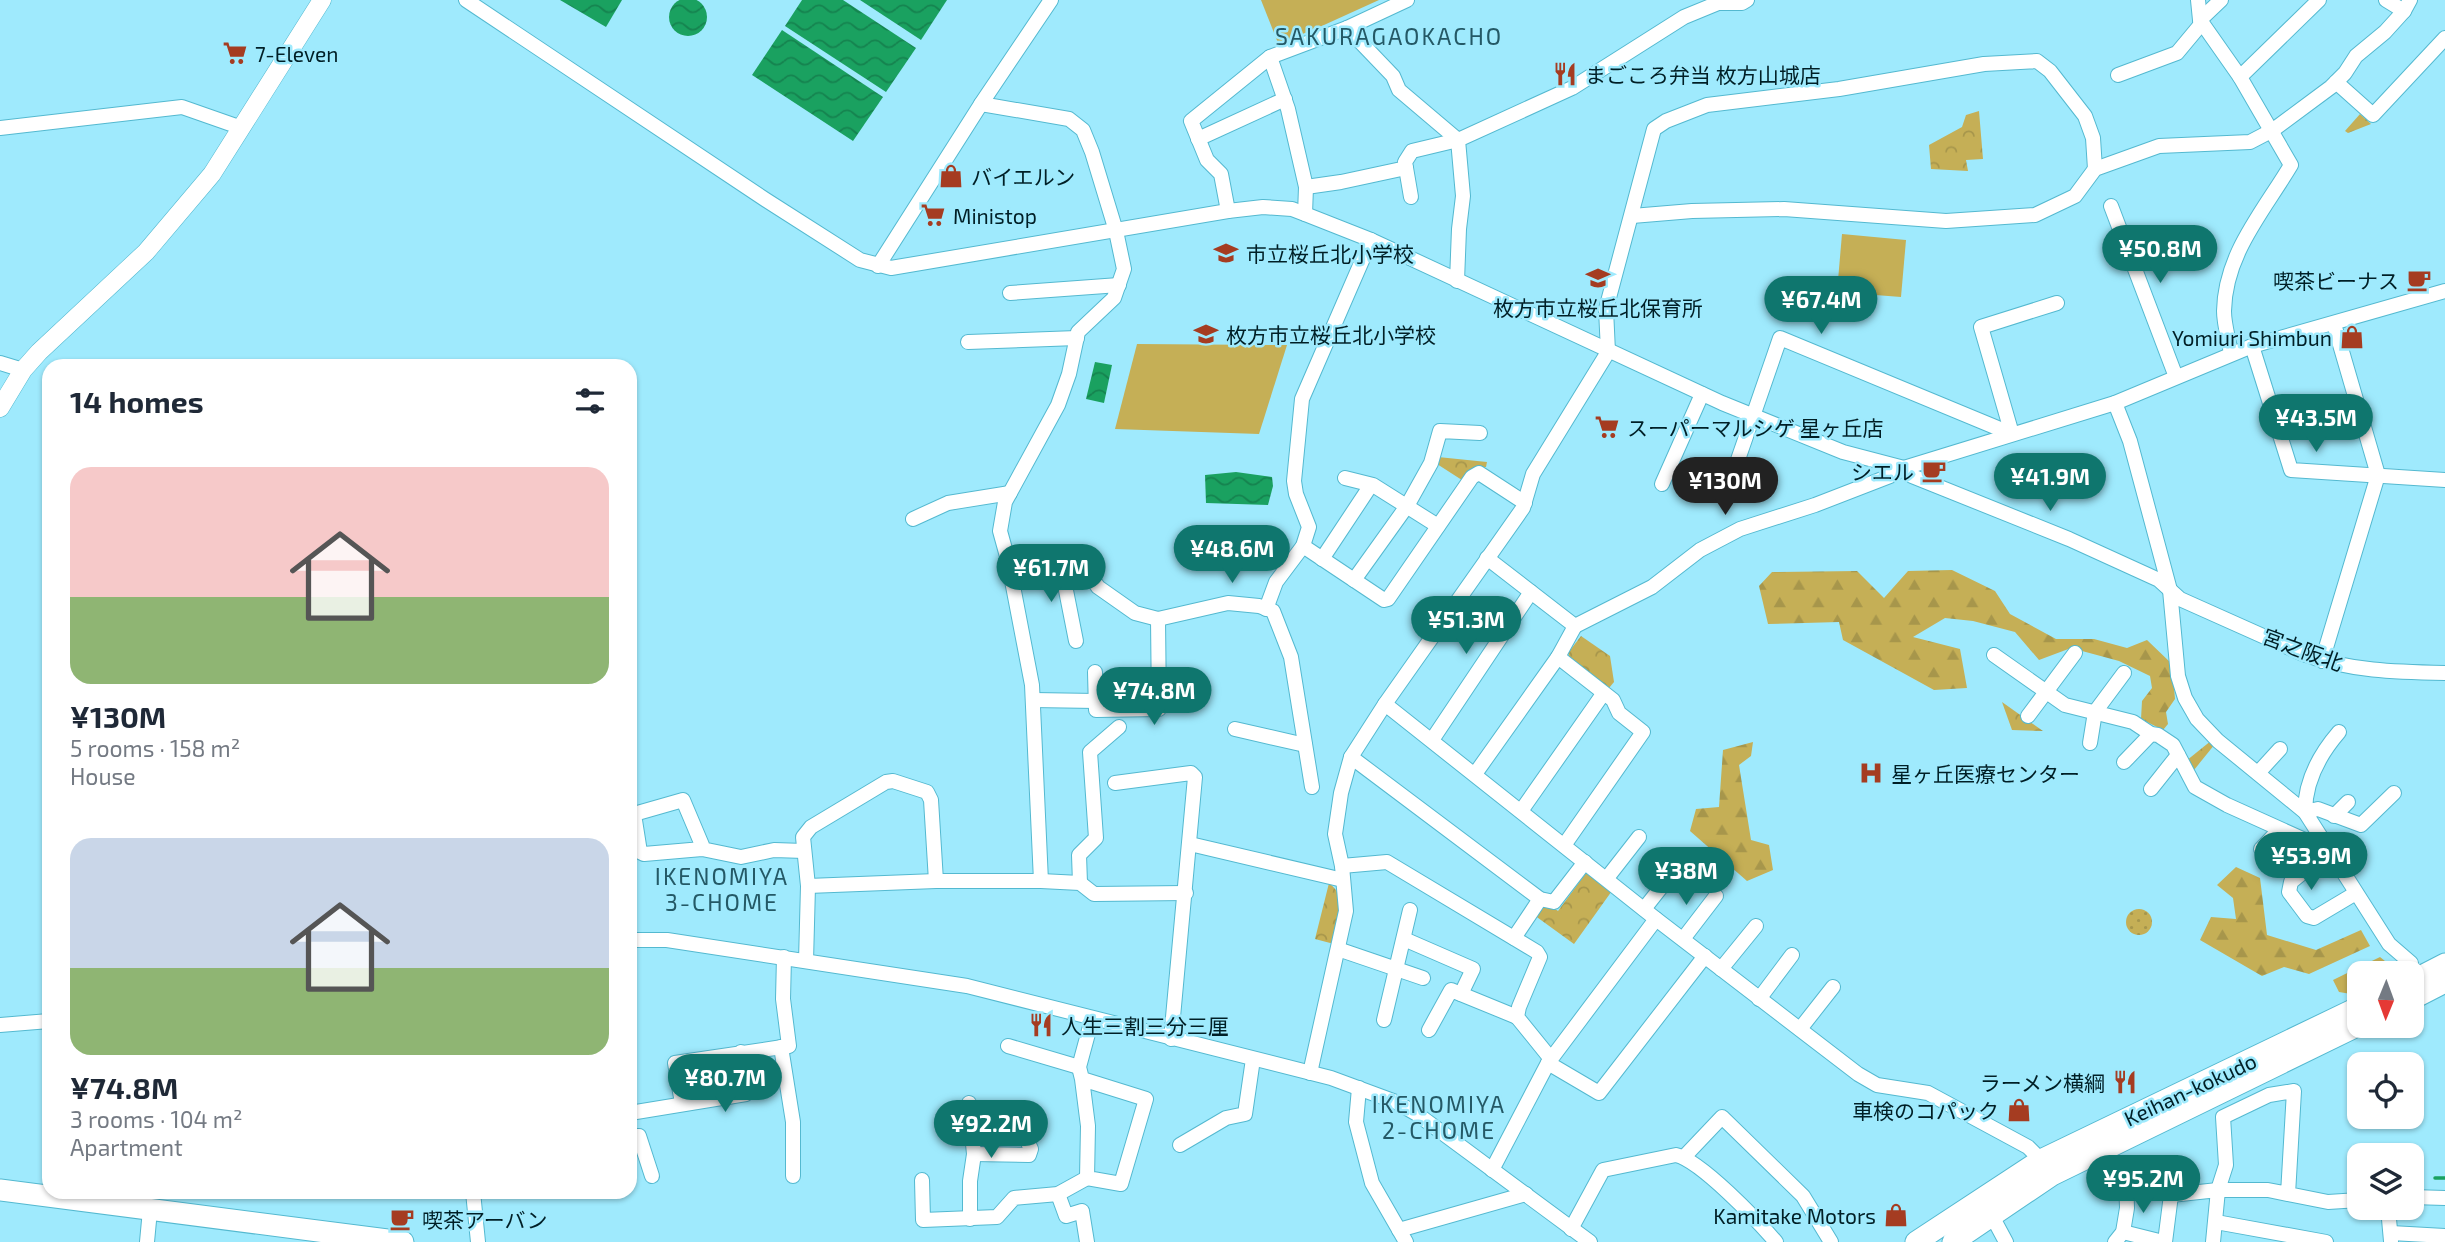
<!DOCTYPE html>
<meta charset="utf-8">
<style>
body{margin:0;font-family:"Exo 2","Noto Sans JP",sans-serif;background:#f2f2f3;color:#1f2937;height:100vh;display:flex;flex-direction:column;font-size:26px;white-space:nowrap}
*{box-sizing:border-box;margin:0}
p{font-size:23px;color:#747a83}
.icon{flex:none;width:38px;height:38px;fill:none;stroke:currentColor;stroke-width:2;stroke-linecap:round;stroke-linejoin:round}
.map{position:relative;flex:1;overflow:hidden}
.panel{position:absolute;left:42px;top:359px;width:595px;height:840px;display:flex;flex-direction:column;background:#fff;border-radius:21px;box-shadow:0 2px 5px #0004}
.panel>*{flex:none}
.needle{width:46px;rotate:181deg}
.controls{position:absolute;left:2347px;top:961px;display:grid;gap:14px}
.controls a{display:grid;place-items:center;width:77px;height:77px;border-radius:14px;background:#fff;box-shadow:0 2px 5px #0004;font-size:35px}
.price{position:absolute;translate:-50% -60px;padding:0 16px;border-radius:24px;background:#0f766e;color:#fff;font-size:23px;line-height:46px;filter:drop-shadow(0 2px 4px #0008)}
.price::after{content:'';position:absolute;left:50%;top:42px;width:21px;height:16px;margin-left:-10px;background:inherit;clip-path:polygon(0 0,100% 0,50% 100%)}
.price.selected{background:#222;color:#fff}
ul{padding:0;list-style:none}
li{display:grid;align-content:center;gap:14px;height:371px;padding:0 28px}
li span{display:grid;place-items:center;height:217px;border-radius:21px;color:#555}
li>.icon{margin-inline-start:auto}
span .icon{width:126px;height:126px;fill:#fffc;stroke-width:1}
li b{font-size:30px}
h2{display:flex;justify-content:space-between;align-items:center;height:84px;padding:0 28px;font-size:30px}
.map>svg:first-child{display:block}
</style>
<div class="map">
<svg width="2445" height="1242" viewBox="0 0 2445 1242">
<defs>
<pattern id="grass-dots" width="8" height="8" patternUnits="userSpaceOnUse" patternTransform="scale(1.75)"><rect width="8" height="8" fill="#c5af56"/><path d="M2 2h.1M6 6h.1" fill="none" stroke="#a7964b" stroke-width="1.8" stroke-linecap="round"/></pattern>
<pattern id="forest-firs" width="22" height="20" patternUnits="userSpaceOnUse" patternTransform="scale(1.75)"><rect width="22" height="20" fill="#c5af56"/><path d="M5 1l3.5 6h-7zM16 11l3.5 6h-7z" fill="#a7964b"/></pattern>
<pattern id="park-crowns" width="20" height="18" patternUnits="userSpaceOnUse" patternTransform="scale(1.75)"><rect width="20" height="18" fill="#c5af56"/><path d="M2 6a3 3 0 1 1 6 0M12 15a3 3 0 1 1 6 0" fill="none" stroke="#a7964b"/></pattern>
<pattern id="water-waves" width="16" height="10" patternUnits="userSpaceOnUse" patternTransform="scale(1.75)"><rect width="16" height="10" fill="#1aa160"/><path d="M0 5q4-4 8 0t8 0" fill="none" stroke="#15834f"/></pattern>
</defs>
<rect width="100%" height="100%" fill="#9feafd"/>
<circle fill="url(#grass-dots)" cx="2139" cy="922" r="13"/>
<g fill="url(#forest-firs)">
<polygon points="1952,570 1995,591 2010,614 2056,639 2094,639 2127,648 2147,640 2172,664 2175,699 2166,712 2168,724 2163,730 2141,719 2142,701 2152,688 2150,676 2119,661 2071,648 2039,660 2015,632 1973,621 1945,618 1913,637 1960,649 1967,688 1934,690 1843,640 1839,622 1768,624 1759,586 1772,572 1857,571 1884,598 1908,571"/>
<polygon points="1753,742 1751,756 1739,765 1751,840 1769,845 1773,870 1747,881 1690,831 1696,809 1719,807 1723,750"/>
<polygon points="2236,867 2260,878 2267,935 2316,950 2361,930 2370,946 2309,974 2284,967 2262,976 2200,940 2211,917 2236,919 2233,898 2217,885"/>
<polygon points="2380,957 2396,970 2390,973 2359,973 2359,990 2351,994 2339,992 2333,980"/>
</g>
<g fill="url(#park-crowns)">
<polygon points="1979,111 1983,159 1966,160 1968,171 1931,169 1929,145 1962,127 1966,115"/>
<polygon points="2360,114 2371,124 2348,133 2345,131"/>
<polygon points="1438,457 1487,462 1486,467 1475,467 1465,482 1437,464"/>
<polygon points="1581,636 1610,656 1614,682 1609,688 1572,663 1568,653"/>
<polygon points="2002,702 2043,731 2012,730"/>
<polygon points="2212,740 2215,744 2194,770 2186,761"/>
<polygon points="1586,873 1593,873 1614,888 1574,944 1534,915 1547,903 1558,911"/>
<path d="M1329 883C1350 900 1340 921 1334 944L1315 939Z"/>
</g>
<g fill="#c5af56">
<polygon points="1261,0 1379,0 1313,30 1278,43"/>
<polygon points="1842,234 1906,240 1901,297 1837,292"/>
<polygon points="1137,344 1287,345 1259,434 1115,429"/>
</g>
<g fill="url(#water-waves)">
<circle cx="688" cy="17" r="19"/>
<polygon points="560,0 622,0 606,27"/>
<polygon points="802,0 843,0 916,48 886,92 785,26"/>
<polygon points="860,0 947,0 921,40"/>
<polygon points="782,30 883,97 853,141 752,75"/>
<polygon points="1095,362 1112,365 1104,403 1086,399"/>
<polygon points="1236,472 1272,477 1273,486 1268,505 1206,503 1205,475"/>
</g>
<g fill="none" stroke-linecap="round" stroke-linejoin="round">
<polyline stroke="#1aa160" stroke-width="3.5" points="2435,1178 2445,1178"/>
<g stroke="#54b9d0" stroke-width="16">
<g id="minor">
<path d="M466 0 766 200 860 260 891 268 1228 211 1263 207 1292 209 1305 214 1371 240 1722 403 1843 452 1904 468 1912 476 2069 539 2159 580 2180 599 2303 654C2349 671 2396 672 2445 673"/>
<polyline points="2198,0 2200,20"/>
<path d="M2221 0 2200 20 2240 77 2291 165C2263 212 2225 254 2224 311 2224 325 2229 340 2231 354"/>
<polyline points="2386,0 2404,11"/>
<polyline points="1347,28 1393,76 1399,90 1458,140"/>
<polyline points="1270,57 1288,109 1306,187 1305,214"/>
<polyline points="2118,75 2177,53 2202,23"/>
<polyline points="2240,77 2319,0"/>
<polyline points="2336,82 2373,115 2445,38"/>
<polyline points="981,104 1069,119 1083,130 1092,152 1116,231 1124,269 1114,298 1078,332 1069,374 1058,405 1005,502 1000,531 1008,560 1032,685 1041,881"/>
<polyline points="0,128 182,107 242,128"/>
<polyline points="1198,139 1285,99"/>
<polyline points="1306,187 1341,182 1406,168"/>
<polyline points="1411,197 1405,162 1412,151 1458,140"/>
<polyline points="2111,206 2176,377"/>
<polyline points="1228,211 1221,174 1207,160 1191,121 1270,57 1347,28 1407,0"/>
<polyline points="1632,216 1692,211 1784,209 1946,221 2035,215 2075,196 2095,169 2159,146 2250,142 2273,130 2331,87 2345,73 2356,56 2385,32 2404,11 2410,0"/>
<polyline points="878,266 981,104 1051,0"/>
<polyline points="1457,281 1459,229 1463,196 1458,140 1572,88 1684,17 1718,3 1742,3 1747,0"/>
<polyline points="1010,293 1119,285"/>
<polyline points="968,342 1077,338"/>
<polyline points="2252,346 2291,470 2445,480"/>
<polyline points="0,363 23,370"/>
<polyline points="2115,403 2130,441 2170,590 2178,676 2185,698 2197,719 2218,741 2305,812 2389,944 2411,963"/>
<polyline points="2012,434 1981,327 2057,303"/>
<polyline points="1732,477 1780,338 2012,434"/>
<polyline points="1345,478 1373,485 1438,526"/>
<polyline points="1662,484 1702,394"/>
<polyline points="913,519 948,503 1010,493"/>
<polyline points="1303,546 1384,600 1388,599 1472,477 1479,473 1525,503"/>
<polyline points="1322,559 1371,485"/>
<polyline points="1008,560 1080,560 1098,587 1135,613 1158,619 1228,603 1259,606 1273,611 1291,657 1312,787"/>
<polyline points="1060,560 1076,641"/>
<polyline points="1354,580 1407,506 1431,463 1440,431 1480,433"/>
<polyline points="1266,609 1276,582 1303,546 1309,527 1296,494 1294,481 1302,399 1371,240"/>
<polyline points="1575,626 1652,587 1700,550 1740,529 1815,505 1890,476 1904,468 2115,403 2252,346 2445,291"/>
<polyline points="1994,655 2065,705 2133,722 2151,734 2158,735 2173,745 2195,787 2227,805 2329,851 2291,882 2289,892 2307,916 2314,918 2356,893"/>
<polyline points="1558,657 1613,700 1619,713 1643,732 1565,844"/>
<polyline points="2322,661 2378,475 2334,324"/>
<polyline points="1095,672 1096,710 1159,709 1158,619"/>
<polyline points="1033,700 1096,701"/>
<polyline points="1385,704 1656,919 1858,1074 1877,1085 1928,1093 2028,1147 2041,1160"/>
<polyline points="2028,716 2075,653"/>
<polyline points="1235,729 1305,745"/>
<path d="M2339 732C2320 754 2305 782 2305 812L2318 809 2361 825 2394 793"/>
<polyline points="1432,740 1531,592"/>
<polyline points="2090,743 2095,712 2124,673"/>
<polyline points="1351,757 1540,899 1554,902 1585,862"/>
<polyline points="2124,762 2151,734"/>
<polyline points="2258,773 2280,749"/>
<polyline points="1475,774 1558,657 1575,626 1487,558"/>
<polyline points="1115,783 1191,773 1195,777 1171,1039"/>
<polyline points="2151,789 2178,755"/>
<polyline points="1521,811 1603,694"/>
<polyline points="2334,816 2348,802"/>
<polyline points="1190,844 1343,880"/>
<polyline points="702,849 702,845 683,800 634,814 640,852 644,854 702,849 741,857 774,850 804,851"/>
<polyline points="2261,849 2279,830"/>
<polyline points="1342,866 1387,862 1537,952 1540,957 1519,1007 1517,1017 1551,1059"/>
<polyline points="1607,878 1639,837"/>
<polyline points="1080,883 1079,855 1096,838 1090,752 1119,727"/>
<polyline points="808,886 936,881 1041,881 1080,883 1094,894 1186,893"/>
<polyline points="1644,909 1678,866"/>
<polyline points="1514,938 1540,899"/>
<polyline points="1404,939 1473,969 1461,994"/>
<polyline points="1683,939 1716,896"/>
<polyline points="630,940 667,940 967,986 1331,1078 1396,1102 1417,1114 1590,1242"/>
<polyline points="1338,949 1423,978"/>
<polyline points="806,961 808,886 803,837 811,827 886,782 893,781 927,792 931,800 936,881"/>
<polyline points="1721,969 1756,926"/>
<polyline points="1759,999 1792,955"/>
<polyline points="1384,1020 1410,910"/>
<polyline points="0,1025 49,1021"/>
<polyline points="1800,1029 1833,987"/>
<polyline points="1429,1030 1451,990 1517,1017"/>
<polyline points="1008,1046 1079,1067"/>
<polyline points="781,1047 793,1122 793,1176"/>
<polyline points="1548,1063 1599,1093 1705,956"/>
<polyline points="1310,1073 1346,911 1342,866 1335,834 1341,793 1351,757 1385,704 1523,508 1533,474 1608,352 1606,309 1654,129 1666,121 1707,105 1839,89 1984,64 2037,61 2050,71 2085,116 2093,138 2095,169"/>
<polyline points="1082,1079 1146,1099 1121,1184 1087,1178 1088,1126 1082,1079 1079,1067 1092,1019"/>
<polyline points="1359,1088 1356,1122 1372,1183 1406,1242"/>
<polyline points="682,1103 675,1063 789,1046 783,999 784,957"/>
<polyline points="969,1103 974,1154 970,1181 970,1219"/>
<polyline points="630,1113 746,1094 741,1052"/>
<polyline points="971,1120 1018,1121 1031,1149 1029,1155 974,1154"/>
<polyline points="630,1136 639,1136 652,1176"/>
<polyline points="1180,1145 1226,1118 1245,1114 1253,1059"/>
<polyline points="1684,1157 1722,1117 1803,1196 1831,1242"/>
<polyline points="1492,1170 1548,1063 1656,919"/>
<polyline points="922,1180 923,1220 997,1217 1014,1198 1058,1194 1087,1178"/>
<polyline points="473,1192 478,1242"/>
<polyline points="1058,1194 1066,1216 1082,1211 1087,1242"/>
<polyline points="2288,1194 2294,1091 2269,1095 2223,1117 2226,1165 2218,1190 2268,1190 2328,1202 2359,1200"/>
<polyline points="2171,1195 2218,1190 2213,1242"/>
<polyline points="2412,1197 2445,1198"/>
<polyline points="2388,1208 2391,1241"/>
<polyline points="1992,1216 2006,1242"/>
<polyline points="2216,1222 2326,1242"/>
<path d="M1571 1229 1603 1170 1676 1155C1701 1161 1758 1221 1776 1242"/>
<polyline points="1399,1230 1526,1194"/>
<polyline points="2123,1232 2163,1242"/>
<polyline points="2391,1233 2445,1236"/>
<polyline points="147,1242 150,1210"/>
<polyline points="2115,1242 2123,1232 2127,1208 2126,1179"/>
<polyline points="2165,1242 2171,1195 2169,1174"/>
</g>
</g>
<g stroke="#54b9d0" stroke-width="19">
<polyline id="major" points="0,408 23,370 39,352 146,252 212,174 322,0"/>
</g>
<g stroke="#54b9d0" stroke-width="23">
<g id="highway">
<polyline points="2412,981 2445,964"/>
<polyline points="2412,999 2445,982"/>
<polyline points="0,1190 403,1242"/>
<polyline points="1916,1242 2041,1160 2359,1007"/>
<polyline points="1953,1242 2052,1175 2359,1025"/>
</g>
</g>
<use href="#minor" stroke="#fff" stroke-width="14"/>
<use href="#major" stroke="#fff" stroke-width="18"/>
<use href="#highway" stroke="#fff" stroke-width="21"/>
</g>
<defs>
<g id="supermarket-bare" transform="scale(1.89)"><path d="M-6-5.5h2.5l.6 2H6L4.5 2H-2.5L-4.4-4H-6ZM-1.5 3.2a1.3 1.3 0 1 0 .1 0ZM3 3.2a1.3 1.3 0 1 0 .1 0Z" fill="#a53c21" stroke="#9feafd" stroke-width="2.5" paint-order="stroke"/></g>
<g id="restaurant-bare" transform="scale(1.89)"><path d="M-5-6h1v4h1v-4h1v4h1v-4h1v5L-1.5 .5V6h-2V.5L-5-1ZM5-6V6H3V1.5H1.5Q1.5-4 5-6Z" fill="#a53c21" stroke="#9feafd" stroke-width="2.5" paint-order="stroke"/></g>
<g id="shop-bare" transform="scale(1.89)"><path d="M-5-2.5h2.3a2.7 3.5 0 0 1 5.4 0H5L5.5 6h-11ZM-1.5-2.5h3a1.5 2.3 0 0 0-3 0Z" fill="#a53c21" stroke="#9feafd" stroke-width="2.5" paint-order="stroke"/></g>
<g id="school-bare" transform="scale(1.89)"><path d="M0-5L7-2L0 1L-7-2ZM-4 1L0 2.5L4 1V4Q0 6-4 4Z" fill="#a53c21" stroke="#9feafd" stroke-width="2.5" paint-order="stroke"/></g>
<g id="cafe-bare" transform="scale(1.89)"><path d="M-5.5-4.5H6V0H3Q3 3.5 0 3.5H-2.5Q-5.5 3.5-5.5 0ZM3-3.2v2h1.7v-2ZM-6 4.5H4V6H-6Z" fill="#a53c21" stroke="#9feafd" stroke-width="2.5" paint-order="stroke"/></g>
<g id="hospital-bare" transform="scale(1.89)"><path d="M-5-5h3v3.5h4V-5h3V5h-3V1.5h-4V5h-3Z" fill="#a53c21" stroke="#9feafd" stroke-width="2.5" paint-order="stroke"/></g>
</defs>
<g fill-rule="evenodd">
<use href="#supermarket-bare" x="235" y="53"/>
<use href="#restaurant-bare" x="1565" y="74"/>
<use href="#shop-bare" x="951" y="176"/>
<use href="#supermarket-bare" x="933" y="215"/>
<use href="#school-bare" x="1226" y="253"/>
<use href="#school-bare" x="1598" y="278"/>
<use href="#cafe-bare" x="2419" y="280"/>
<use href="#school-bare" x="1206" y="334"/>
<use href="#shop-bare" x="2352" y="337"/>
<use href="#supermarket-bare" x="1607" y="427"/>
<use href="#cafe-bare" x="1934" y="471"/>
<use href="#hospital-bare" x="1871" y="773"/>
<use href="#restaurant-bare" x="1041" y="1025"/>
<use href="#restaurant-bare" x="2125" y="1082"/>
<use href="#shop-bare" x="2019" y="1110"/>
<use href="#shop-bare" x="1896" y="1215"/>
<use href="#cafe-bare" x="402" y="1219"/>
</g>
<g text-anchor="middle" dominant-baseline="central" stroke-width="5" stroke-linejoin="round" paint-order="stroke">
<g font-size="21" fill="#001f26" stroke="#9feafd" text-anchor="start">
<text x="255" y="53">7-Eleven</text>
<text x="1585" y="74">まごころ弁当 枚方山城店</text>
<text x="971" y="176">バイエルン</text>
<text x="953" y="215">Ministop</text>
<text x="1246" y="253">市立桜丘北小学校</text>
<text x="2399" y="280" text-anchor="end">喫茶ビーナス</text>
<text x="1598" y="307" text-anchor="middle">枚方市立桜丘北保育所</text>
<text x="1226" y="334">枚方市立桜丘北小学校</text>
<text x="2332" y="337" text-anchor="end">Yomiuri Shimbun</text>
<text x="1627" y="427">スーパーマルシゲ 星ヶ丘店</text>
<text x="1914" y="471" text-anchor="end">シエル</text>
<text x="1891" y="773">星ヶ丘医療センター</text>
<text x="1061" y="1025">人生三割三分三厘</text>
<text x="2105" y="1082" text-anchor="end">ラーメン横綱</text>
<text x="1999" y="1110" text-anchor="end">車検のコパック</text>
<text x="1876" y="1215" text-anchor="end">Kamitake Motors</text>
<text x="422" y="1219">喫茶アーバン</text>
</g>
<g font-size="21" fill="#001f26" stroke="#9feafd">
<text transform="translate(2303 649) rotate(20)">宮之阪北</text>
<text transform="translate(2190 1089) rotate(-25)">Keihan-kokudo</text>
</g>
<g font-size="23" letter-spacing="2" fill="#245966" stroke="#9feafd">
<text x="1389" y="36">SAKURAGAOKACHO</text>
<text x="722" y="876">IKENOMIYA<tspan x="722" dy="26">3-CHOME</tspan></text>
<text x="1439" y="1104">IKENOMIYA<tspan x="1439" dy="26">2-CHOME</tspan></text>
</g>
</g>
</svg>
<div class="controls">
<a><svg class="needle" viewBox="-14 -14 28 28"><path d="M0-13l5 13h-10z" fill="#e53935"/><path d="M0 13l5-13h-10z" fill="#747a83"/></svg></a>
<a><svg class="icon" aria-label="locate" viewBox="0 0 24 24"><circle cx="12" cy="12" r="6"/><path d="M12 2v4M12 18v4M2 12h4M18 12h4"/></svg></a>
<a><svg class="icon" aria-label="layers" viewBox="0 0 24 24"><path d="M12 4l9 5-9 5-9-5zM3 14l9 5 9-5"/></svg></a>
</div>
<b class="price" style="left:2160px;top:285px">¥50.8M</b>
<b class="price" style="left:1821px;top:336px">¥67.4M</b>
<b class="price" style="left:2316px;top:454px">¥43.5M</b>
<b class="price" style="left:2050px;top:513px">¥41.9M</b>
<b class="price selected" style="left:1725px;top:517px">¥130M</b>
<b class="price" style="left:1232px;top:585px">¥48.6M</b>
<b class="price" style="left:1051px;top:604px">¥61.7M</b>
<b class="price" style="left:1466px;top:656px">¥51.3M</b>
<b class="price" style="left:1154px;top:727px">¥74.8M</b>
<b class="price" style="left:2311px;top:892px">¥53.9M</b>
<b class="price" style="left:1686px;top:907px">¥38M</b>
<b class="price" style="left:725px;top:1114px">¥80.7M</b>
<b class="price" style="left:991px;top:1160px">¥92.2M</b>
<b class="price" style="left:2143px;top:1215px">¥95.2M</b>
<section class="panel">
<h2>14 homes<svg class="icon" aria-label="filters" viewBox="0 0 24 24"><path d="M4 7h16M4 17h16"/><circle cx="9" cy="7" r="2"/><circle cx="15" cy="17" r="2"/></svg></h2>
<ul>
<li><span style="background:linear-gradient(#f6c9c9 60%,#8fb573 0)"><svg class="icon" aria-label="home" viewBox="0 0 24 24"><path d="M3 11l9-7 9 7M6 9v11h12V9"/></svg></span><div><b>¥130M</b><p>5 rooms · 158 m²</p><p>House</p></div></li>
<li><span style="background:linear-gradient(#c9d6e8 60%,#8fb573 0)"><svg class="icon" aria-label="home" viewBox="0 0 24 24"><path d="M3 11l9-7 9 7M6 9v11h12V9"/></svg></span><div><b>¥74.8M</b><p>3 rooms · 104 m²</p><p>Apartment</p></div></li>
</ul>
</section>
</div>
